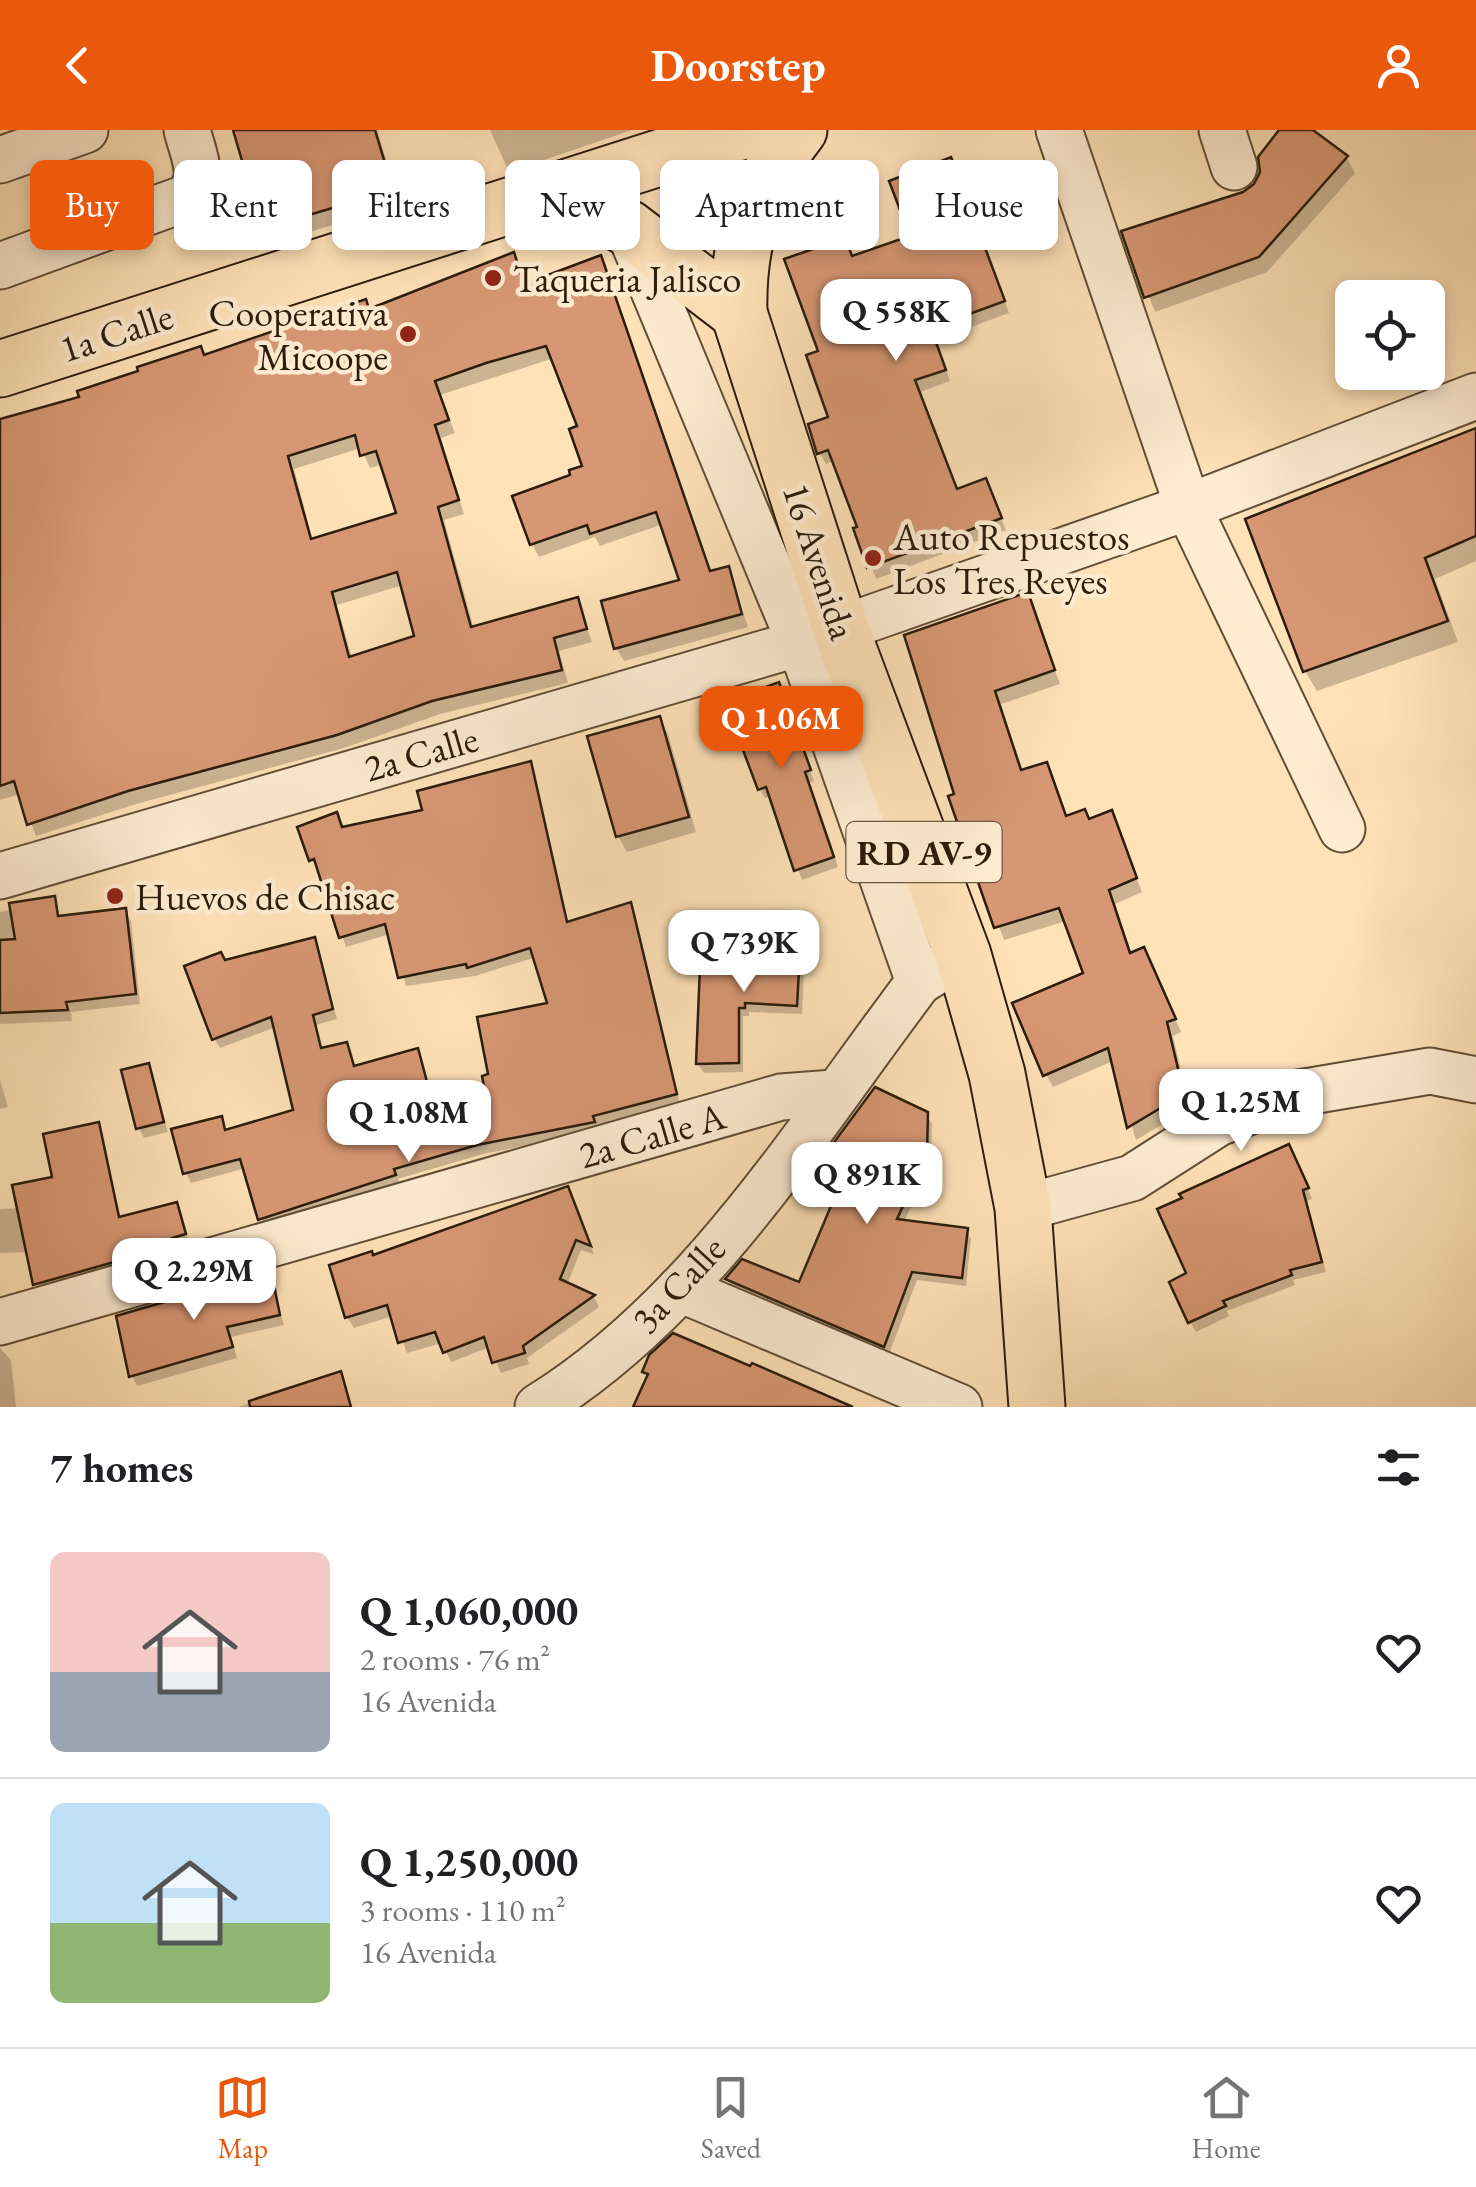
<!DOCTYPE html>
<meta charset="utf-8">
<style>
body{margin:0;font-family:"EB Garamond",serif;background:#f2f2f2;color:#202124;height:100vh;display:flex;flex-direction:column;font-size:38px;white-space:nowrap}
*{box-sizing:border-box;margin:0}
p{font-size:32px;color:#757577}
.icon{flex:none;width:55px;height:55px;fill:none;stroke:currentColor;stroke-width:2;stroke-linecap:round;stroke-linejoin:round}
.map{position:relative;height:1277px;overflow:hidden}
.side{display:flex;flex-direction:column;background:#fff;flex:1}
.side>*{flex:none}
.banner{position:absolute;left:30px;top:30px;width:1418px;height:90px;display:flex;gap:20px}
.tools{position:absolute;left:1335px;top:150px;display:grid;gap:20px}
.tools a{display:grid;place-items:center;width:110px;height:110px;border-radius:15px;background:#fff;box-shadow:0 5px 15px #0003;font-size:50px}
.price{position:absolute;translate:-50% -85px;padding:0 22px;border-radius:20px;background:#fff;color:#222;font-size:32px;line-height:65px;filter:drop-shadow(0 2px 5px #0008)}
.price::after{content:'';position:absolute;left:50%;top:60px;width:30px;height:22px;margin-left:-15px;background:inherit;clip-path:polygon(0 0,100% 0,50% 100%)}
.price.active{background:#ea580c;color:#fff}
ul{padding:0;list-style:none}
li{display:flex;align-items:center;gap:30px;height:250px;padding:0 50px}
li+li{border-top:2px solid #e0e0e0}
li span{display:grid;place-items:center;flex:none;width:280px;height:200px;border-radius:15px;color:#555}
li>.icon{margin-inline-start:auto}
span .icon{width:120px;height:120px;fill:#fffc;stroke-width:1}
li b{font-size:42px}
h2{display:flex;justify-content:space-between;align-items:center;height:120px;padding:0 50px;font-size:42px}
.chip{padding:0 35px;border-radius:15px;background:#fff;box-shadow:0 5px 15px #0003;font-size:35px;line-height:90px}
.chip.active{background:#ea580c;color:#fff}
header{display:flex;justify-content:space-between;align-items:center;height:130px;padding:0 50px;background:#ea580c;color:#fff;font-size:45px;font-weight:700}
.tabs{display:flex;justify-content:space-around;align-items:center;height:140px;border-top:2px solid #e0e0e0;background:#fff;font-size:28px;color:#757577}
.tabs a{display:grid;justify-items:center;gap:5px}
.tabs .active{color:#ea580c}
.map>svg:first-child{display:block}
</style>
<header><svg class="icon" aria-label="back" viewBox="0 0 24 24"><path d="M15 5l-7 7 7 7"/></svg>Doorstep<svg class="icon" aria-label="person" viewBox="0 0 24 24"><circle cx="12" cy="8" r="4"/><path d="M4 21q1-7 8-7t8 7"/></svg></header>
<div class="map">
<svg width="1476" height="1277" viewBox="0 0 1476 1277">
<rect width="100%" height="100%" fill="#ffe2b8"/>
<filter id="stains"><feTurbulence type="fractalNoise" baseFrequency=".002" numOctaves="4"/><feColorMatrix values="0 0 0 0 .2 0 0 0 0 .09 0 0 0 0 .02 0 0 0 .5 -.17"/></filter>
<radialGradient id="worn" r=".72"><stop offset=".6" stop-color="#630" stop-opacity="0"/><stop offset="1" stop-color="#630" stop-opacity=".3"/></radialGradient>
<g fill="#0003" fill-rule="evenodd">
<polygon points="235,0 377,0 400,75 273,113"/>
<polygon points="490,0 632,0 509,42"/>
<polygon points="1282,0 1309,0 1347,28 1355,43 1267,142 1155,182 1124,102 1255,57"/>
<polygon points="956,42 1009,183 936,210 950,251 920,262 958,361 985,351 1006,400 876,449 835,330 826,334 819,322 831,288 822,222 844,111 853,128 913,108"/>
<path d="M513 126 526 156 600 128 712 443 728 439 748 497 624 531 616 518 682 451 663 394 600 416 595 407 539 427 532 414 574 347 585 337 581 298 554 228 440 265 455 303 441 308 464 384 444 390 474 499 577 469 592 512 559 521 568 553 440 584 344 618 136 674 36 706 20 664 0 670V290L82 269 365 172 370 181ZM361 318 370 338 383 334 399 385 313 411 294 339ZM403 455 417 508 352 528 337 475Z"/>
<polygon points="1476,301 1476,431 1435,449 1458,512 1317,561 1305,541"/>
<polygon points="1026,465 1060,554 1001,574 1023,642 1046,635 1067,688 1089,691 1111,683 1142,762 1115,774 1132,825 1151,833 1181,902 1173,906 1190,978 1136,1010 1113,931 1053,957 1046,944 1086,844 1066,791 1004,810 951,667 957,665"/>
<polygon points="783,565 814,651 809,653 838,737 802,750 772,666 765,668 760,659"/>
<polygon points="659,588 668,604 696,702 627,722 618,706 590,607"/>
<polygon points="530,634 569,794 630,775 635,784 680,974 597,996 598,1002 483,1024 398,1049 400,1055 266,1099 246,1038 191,1053 186,1043 220,989 227,1002 296,981 276,897 220,918 214,909 225,833 314,810 337,889 316,895 322,920 346,915 355,938 417,921 437,984 489,969 491,946 550,875 536,827 475,846 406,856 390,804 346,817 319,738 311,730 343,699 425,682"/>
<polygon points="54,769 61,788 124,780 131,791 140,874 71,882 72,891 0,894 0,782"/>
<polygon points="799,808 805,817 802,884 749,882 749,886 743,886 743,942 704,943 698,934 759,841"/>
<polygon points="148,936 168,1002 144,1008 139,998"/>
<polygon points="0,950 8,977 0,979"/>
<polygon points="926,984 932,994 931,1034 904,1092 966,1100 971,1109 966,1156 917,1150 889,1224 733,1158 728,1150 800,1155 837,1070 814,1059 809,1050"/>
<polygon points="98,995 121,1089 176,1074 190,1115 41,1158 29,1122 0,1123 0,1079 20,1078 55,1049"/>
<polygon points="1294,1027 1312,1069 1307,1071 1326,1142 1293,1150 1295,1155 1227,1181 1229,1186 1196,1202 1190,1192 1189,1145"/>
<polygon points="567,1059 594,1124 581,1120 567,1155 594,1167 599,1177 527,1228 529,1234 501,1243 490,1217 451,1232 442,1213 407,1223 393,1186 354,1198 347,1187 373,1128"/>
<polygon points="270,1144 284,1195 231,1207 237,1228 137,1256 132,1246"/>
<polygon points="0,1218 11,1230 16,1277 0,1277"/>
<polygon points="340,1244 352,1277 238,1277"/>
</g>
<g fill="#d79774" stroke="#2b1c0b" stroke-width="2.5" fill-rule="evenodd">
<polygon points="233,0 375,0 393,60 262,99"/>
<polygon points="1279,0 1313,0 1348,26 1259,127 1144,168 1121,101 1243,62 1254,54 1260,42 1258,27"/>
<polygon points="951,27 1005,171 931,198 946,240 915,250 957,359 986,348 1002,388 867,438 853,398 857,397 828,320 817,324 808,294 828,287 806,225 818,221 784,129 845,108 852,126 910,106 889,51"/>
<path d="M514 122 524 154 601 125 710 441 729 436 742 484 614 519 601 471 679 450 656 382 590 404 587 395 530 415 512 366 570 345 569 340 582 336 569 299 577 296 546 216 486 233 435 251 449 290 435 295 459 370 438 377 471 497 578 467 587 499 554 508 562 540 432 571 337 605 128 661 27 695 14 651 0 656V289L79 267 77 261 138 241 137 237 201 216 204 225 366 169 369 179ZM355 305 360 326 376 321 396 383 311 409 288 326ZM397 442 414 506 349 527 332 462Z"/>
<polygon points="1476,298 1476,406 1425,428 1448,491 1303,542 1245,389"/>
<polygon points="1028,462 1055,540 995,561 1021,640 1047,632 1066,686 1085,679 1089,689 1112,680 1137,748 1109,760 1130,823 1144,817 1176,889 1167,892 1184,964 1127,998 1108,918 1043,946 1012,873 1083,843 1059,778 994,798 948,666 954,664 904,505"/>
<polygon points="779,552 811,640 805,642 834,727 794,741 766,657 758,660 725,572"/>
<polygon points="660,586 689,687 616,707 587,606"/>
<polygon points="531,631 567,792 631,772 677,964 593,986 595,992 477,1015 394,1039 396,1045 258,1090 240,1029 183,1044 171,999 222,986 225,1000 293,980 271,887 212,910 184,836 221,822 225,830 315,807 333,879 313,885 321,918 347,912 354,936 418,918 435,982 486,967 482,946 488,944 477,887 547,873 530,818 467,838 466,834 398,848 385,794 339,808 314,729 309,731 297,697 337,682 342,697 422,680 417,661"/>
<polygon points="55,766 58,786 126,778 136,864 66,872 68,880 0,883 0,810 15,809 9,773"/>
<polygon points="758,803 801,805 797,876 745,873 745,878 739,878 739,933 696,934 700,836 756,838"/>
<polygon points="149,933 164,992 136,999 121,940"/>
<polygon points="875,957 928,982 927,1024 897,1089 968,1098 962,1148 912,1142 884,1217 725,1149 742,1129 799,1152 836,1064 806,1050"/>
<polygon points="99,992 119,1087 177,1072 186,1104 172,1108 174,1115 33,1155 12,1055 52,1047 43,1004"/>
<polygon points="1289,1014 1309,1058 1303,1060 1322,1132 1290,1140 1292,1145 1223,1171 1226,1176 1188,1193 1169,1152 1186,1143 1157,1079 1182,1068 1179,1064"/>
<polygon points="568,1056 591,1116 576,1110 560,1149 595,1165 523,1216 525,1223 492,1233 484,1207 443,1223 435,1202 398,1213 387,1175 345,1188 329,1135 372,1121 373,1125"/>
<polygon points="271,1141 280,1185 227,1197 233,1217 129,1247 116,1186"/>
<polygon points="673,1203 750,1236 752,1233 853,1277 633,1277 648,1244 642,1242 649,1225"/>
<polygon points="341,1241 351,1277 250,1277 249,1271"/>
</g>
<g fill="none" stroke-linecap="round" stroke-linejoin="round">
<g stroke="#604e36" stroke-width="49">
<g id="minor">
<polyline points="1059,0 1188,377 1342,699"/>
<polyline points="1222,0 1234,37"/>
<polyline points="0,30 85,0"/>
<polyline points="628,98 800,513 919,852"/>
<path d="M0 136 186 68C207 49 193 24 187 0"/>
<polyline points="0,746 800,513 1188,377 1476,266"/>
<polyline points="1023,1078 1132,1048 1218,993 1299,963 1430,941 1476,950"/>
<polyline points="680,1159 959,1277"/>
<polyline points="0,1192 781,967 834,963"/>
<path d="M538 1277C700 1177 806 1001 919 852L943 837"/>
</g>
</g>
<g stroke="#2b1c0b" stroke-width="59">
<g id="major">
<path d="M799 0C755 56 737 112 739 183L840 497 963 825 997 944 1023 1078 1037 1277"/>
<polyline points="558,61 628,98 739,183"/>
<polyline points="0,239 746,0"/>
</g>
</g>
<use href="#minor" stroke="#ffecd1" stroke-width="45"/>
<use href="#major" stroke="#ffe2b8" stroke-width="55"/>
</g>
<g fill="#8f2418" stroke="#ffecd1" stroke-width="4">
<circle cx="493" cy="148" r="10"/>
<circle cx="408" cy="204" r="10"/>
<circle cx="873" cy="428" r="10"/>
<circle cx="115" cy="766" r="10"/>
</g>
<g text-anchor="middle" dominant-baseline="central" stroke-width="9" stroke-linejoin="round" paint-order="stroke">
<rect fill="#ffecd1" stroke="#6b5a46" stroke-width="2.5" x="846.5" y="692" width="155" height="60" rx="8"/>
<g font-size="35" font-weight="bold" fill="#2b1c0b">
<text x="924" y="722">RD AV-9</text>
</g>
<g font-size="38" fill="#2b1c0b" stroke="#ffecd1" text-anchor="start">
<text x="513" y="148">Taqueria Jalisco</text>
<text x="388" y="182" text-anchor="end">Cooperativa<tspan x="388" dy="44">Micoope</tspan></text>
<text x="893" y="406">Auto Repuestos<tspan x="893" dy="44">Los Tres Reyes</tspan></text>
<text x="135" y="766">Huevos de Chisac</text>
</g>
<g font-size="38" fill="#2b1c0b" stroke="#ffecd1">
<text transform="translate(116 202) rotate(-18)">1a Calle</text>
<text transform="translate(820 431) rotate(72)">16 Avenida</text>
<text transform="translate(421 623) rotate(-16)">2a Calle</text>
<text transform="translate(652 1005) rotate(-16)">2a Calle A</text>
<text transform="translate(678 1154) rotate(-47)">3a Calle</text>
</g>
</g>
<rect width="100%" height="100%" filter="url(#stains)"/>
<rect width="100%" height="100%" fill="url(#worn)"/>
</svg>
<div class="tools">
<a><svg class="icon" aria-label="locate" viewBox="0 0 24 24"><circle cx="12" cy="12" r="6"/><path d="M12 2v4M12 18v4M2 12h4M18 12h4"/></svg></a>
</div>
<b class="price" style="left:896px;top:234px">Q 558K</b>
<b class="price active" style="left:781px;top:641px">Q 1.06M</b>
<b class="price" style="left:744px;top:865px">Q 739K</b>
<b class="price" style="left:1241px;top:1024px">Q 1.25M</b>
<b class="price" style="left:409px;top:1035px">Q 1.08M</b>
<b class="price" style="left:867px;top:1097px">Q 891K</b>
<b class="price" style="left:194px;top:1193px">Q 2.29M</b>
<div class="banner">
<a class="chip active">Buy</a>
<a class="chip">Rent</a>
<a class="chip">Filters</a>
<a class="chip">New</a>
<a class="chip">Apartment</a>
<a class="chip">House</a>
</div>
</div>
<section class="side">
<h2>7 homes<svg class="icon" aria-label="filters" viewBox="0 0 24 24"><path d="M4 7h16M4 17h16"/><circle cx="9" cy="7" r="2"/><circle cx="15" cy="17" r="2"/></svg></h2>
<ul>
<li><span style="background:linear-gradient(#f6c9c9 60%,#9aa5b1 0)"><svg class="icon" aria-label="home" viewBox="0 0 24 24"><path d="M3 11l9-7 9 7M6 9v11h12V9"/></svg></span><div><b>Q 1,060,000</b><p>2 rooms · 76 m²</p><p>16 Avenida</p></div><svg class="icon" aria-label="heart" viewBox="0 0 24 24"><path d="M12 20l-8-8c-3-5 5-10 8-4 3-6 11-1 8 4z"/></svg></li>
<li><span style="background:linear-gradient(#bfe0f5 60%,#8fb573 0)"><svg class="icon" aria-label="home" viewBox="0 0 24 24"><path d="M3 11l9-7 9 7M6 9v11h12V9"/></svg></span><div><b>Q 1,250,000</b><p>3 rooms · 110 m²</p><p>16 Avenida</p></div><svg class="icon" aria-label="heart" viewBox="0 0 24 24"><path d="M12 20l-8-8c-3-5 5-10 8-4 3-6 11-1 8 4z"/></svg></li>
</ul>
</section>
<nav class="tabs">
<a class="active"><svg class="icon" aria-label="map" viewBox="0 0 24 24"><path d="M3 6l6-2 6 2 6-2v14l-6 2-6-2-6 2zM9 4v14M15 6v14"/></svg>Map</a>
<a><svg class="icon" aria-label="saved" viewBox="0 0 24 24"><path d="M7 4h10v16l-5-4-5 4z"/></svg>Saved</a>
<a><svg class="icon" aria-label="home" viewBox="0 0 24 24"><path d="M3 11l9-7 9 7M6 9v11h12V9"/></svg>Home</a>
</nav>
